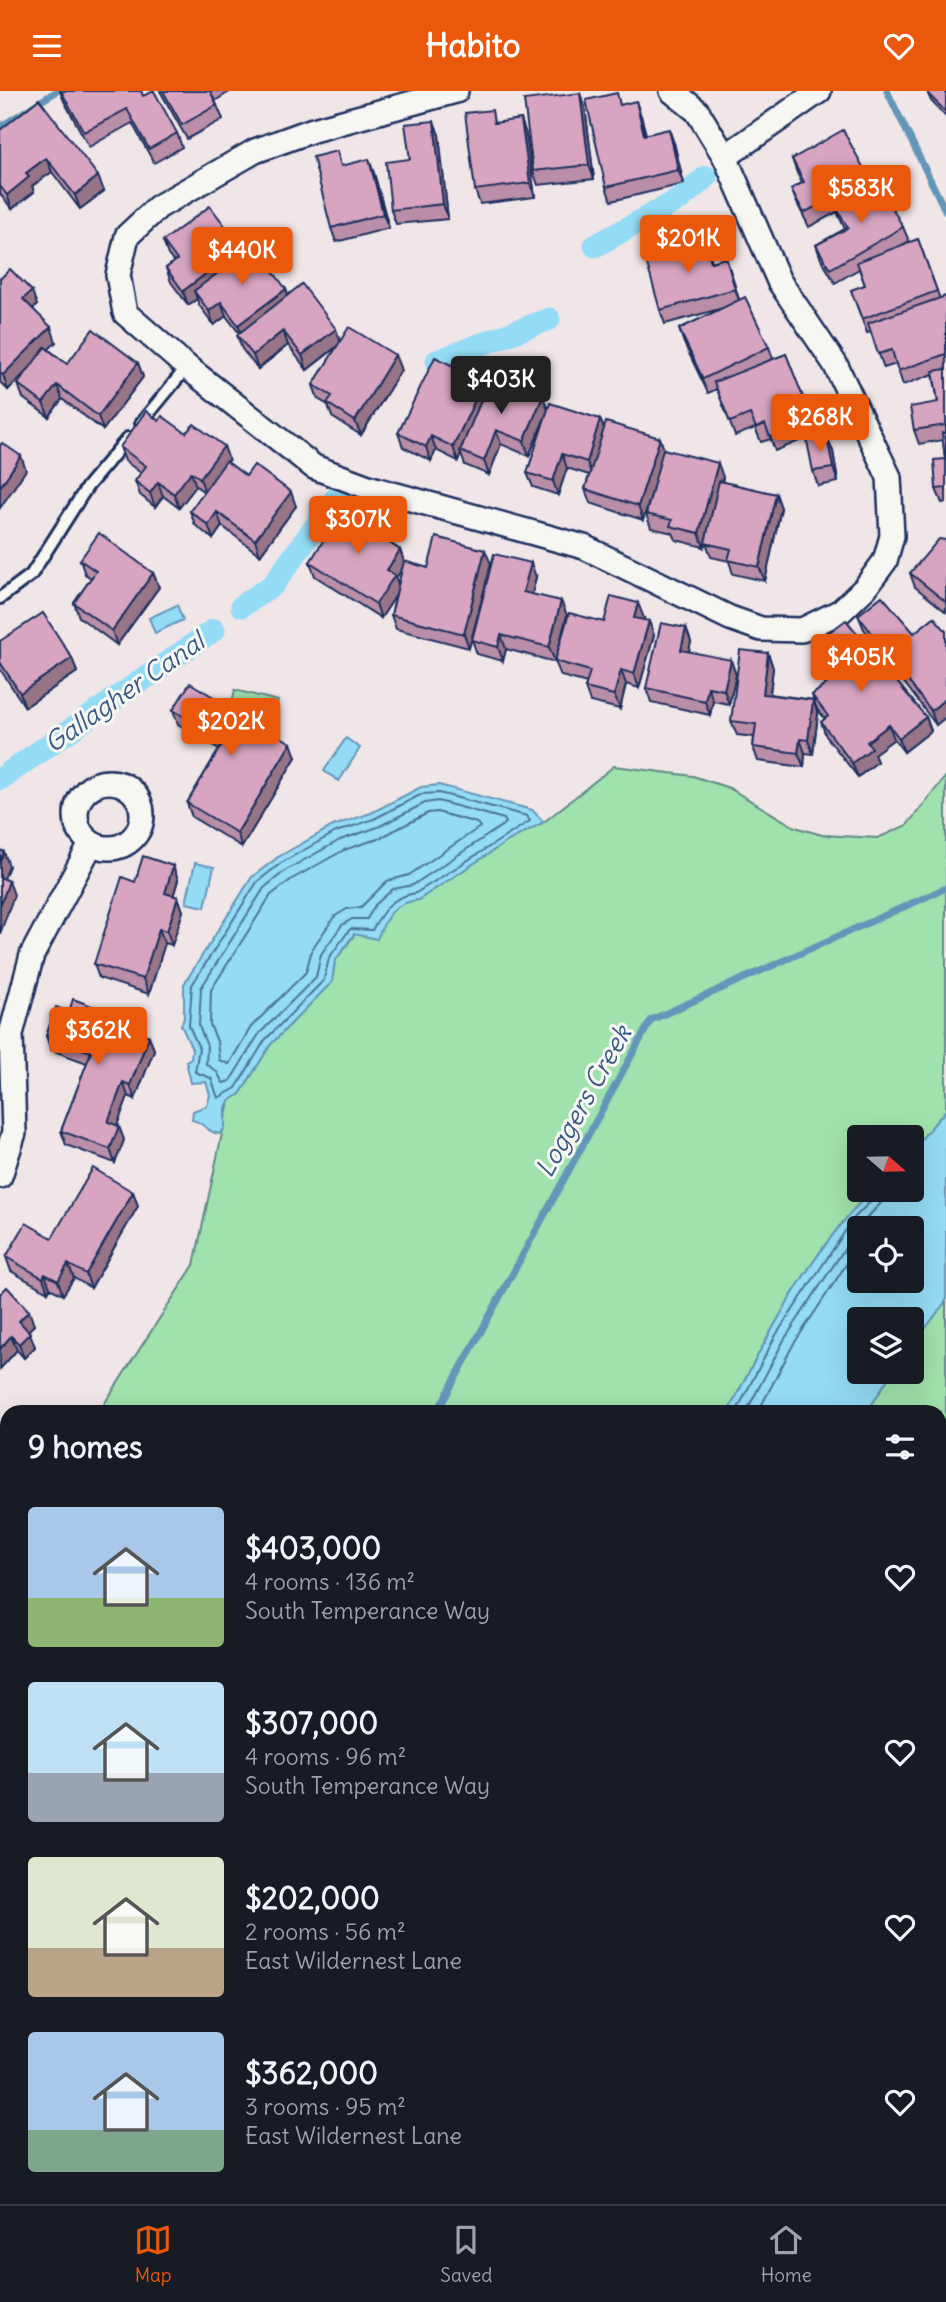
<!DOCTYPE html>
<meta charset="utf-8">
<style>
body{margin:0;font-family:Delius,sans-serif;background:#20242c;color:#f1f3f6;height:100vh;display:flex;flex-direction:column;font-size:26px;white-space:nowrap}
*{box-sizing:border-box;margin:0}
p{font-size:23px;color:#9ea1a6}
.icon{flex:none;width:38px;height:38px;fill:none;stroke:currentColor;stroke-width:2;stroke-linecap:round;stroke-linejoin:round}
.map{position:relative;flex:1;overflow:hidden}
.panel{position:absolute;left:0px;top:1314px;width:947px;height:800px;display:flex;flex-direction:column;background:#171b24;border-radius:21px 21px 0 0;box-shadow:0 7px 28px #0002}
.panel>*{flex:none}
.needle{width:46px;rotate:110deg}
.controls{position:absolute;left:847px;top:1034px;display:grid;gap:14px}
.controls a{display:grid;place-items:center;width:77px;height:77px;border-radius:7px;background:#171b24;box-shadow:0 7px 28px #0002;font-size:35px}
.price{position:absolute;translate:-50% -60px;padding:0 16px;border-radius:7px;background:#ea580c;color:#fff;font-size:23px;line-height:46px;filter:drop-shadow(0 2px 4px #0008)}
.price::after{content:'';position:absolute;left:50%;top:42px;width:21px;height:16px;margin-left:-10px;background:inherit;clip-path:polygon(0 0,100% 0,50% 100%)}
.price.active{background:#222;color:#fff}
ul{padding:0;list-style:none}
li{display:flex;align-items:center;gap:21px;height:175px;padding:0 28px}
li span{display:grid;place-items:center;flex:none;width:196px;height:140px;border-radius:7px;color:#555}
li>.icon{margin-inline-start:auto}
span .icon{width:84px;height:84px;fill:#fffc;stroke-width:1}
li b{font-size:30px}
h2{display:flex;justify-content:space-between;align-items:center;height:84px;padding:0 28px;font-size:30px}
header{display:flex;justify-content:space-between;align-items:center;height:91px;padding:0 28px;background:#ea580c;color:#fff;font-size:32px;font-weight:800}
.tabs{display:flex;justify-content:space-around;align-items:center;height:98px;border-top:2px solid #363941;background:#171b24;font-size:19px;color:#9ea1a6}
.tabs a{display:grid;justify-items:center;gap:4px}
.tabs .active{color:#ea580c}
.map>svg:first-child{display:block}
</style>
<header><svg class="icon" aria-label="menu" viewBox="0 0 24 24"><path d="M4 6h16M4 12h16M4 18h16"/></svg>Habito<svg class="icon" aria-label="heart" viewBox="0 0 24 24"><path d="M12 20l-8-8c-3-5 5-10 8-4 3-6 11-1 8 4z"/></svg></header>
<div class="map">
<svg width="946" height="2113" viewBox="0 0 946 2113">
<rect width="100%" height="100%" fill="#f0e6e8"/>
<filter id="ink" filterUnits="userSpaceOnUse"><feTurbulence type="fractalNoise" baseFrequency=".0143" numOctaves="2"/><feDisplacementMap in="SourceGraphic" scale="14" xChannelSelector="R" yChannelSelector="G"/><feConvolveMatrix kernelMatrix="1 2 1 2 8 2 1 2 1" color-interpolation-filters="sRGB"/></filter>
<g filter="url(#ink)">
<polygon fill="#e9d2dc" points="946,1719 946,2113 438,2113 438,2107 940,2107 940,1722"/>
<g fill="#a0e2ad" stroke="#5e8886" stroke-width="2">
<polygon points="235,599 278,610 273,631 230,620"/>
<path d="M614 675 693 685 729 697 795 736 822 744 878 747 907 734 946 685V1019L912 1059V1046H859V1099H872C810 1161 768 1244 728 1321H99L194 1174 229 1010 240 1003 271 953 332 891 335 870 355 843 403 811 418 809 508 750 544 731Z"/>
<polygon points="946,1210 946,1719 940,1722 940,1321 867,1321 892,1281 912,1281 912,1255"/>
<polygon points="7,1388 7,1824 0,1826 0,1391"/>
<polygon points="0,2006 7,2006 7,2107 412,2107 401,2113 0,2113"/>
</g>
<g fill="#94dbf5" stroke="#6496b9" stroke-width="2" fill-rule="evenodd">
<polygon points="177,514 183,529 155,542 149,527"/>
<polygon points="346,647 360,657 339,690 324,680"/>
<path d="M439 694 532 719 544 731 508 750 418 809C393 812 386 826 377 848L354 843 335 870 332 891 271 953 240 1003 229 1010 225 1019V1037L220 1043C207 1042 204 1031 192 1029L193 1020 207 1015 210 1004 206 991 191 992 186 970 191 967 192 958 181 934 184 927V893L252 786 278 766 333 735 371 722 421 696Z"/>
<polygon points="195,772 214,776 205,816 186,812"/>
<path d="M946 1019V1210L912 1255V1228H859V1281H892L867 1321H728C768 1244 810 1161 872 1099H912V1059ZM859 1138H912V1190H859Z"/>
<polygon points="946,1418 946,1620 940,1621 940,1424"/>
<polygon points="7,1824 7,2006 0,2006 0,1826"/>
</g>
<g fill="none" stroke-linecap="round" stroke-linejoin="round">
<g stroke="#4b749a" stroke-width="2">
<path d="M439 702 527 725 530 730 416 802C391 806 384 818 372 839L350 838 329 867 324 889 265 949 236 997 218 1007 211 987 195 981 199 957 189 935 192 894 257 791 281 772 336 741 374 728 422 703Z"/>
<polygon points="438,710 504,728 506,732 413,794 393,798 375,814 367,828 352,828 342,834 321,863 316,886 259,943 230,990 223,992 217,981 206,973 207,955 199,935 201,897 264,797 286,779 340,749 378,736 425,712"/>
<polygon points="437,721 477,732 480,736 409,784 387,790 361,816 347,818 335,825 312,858 306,881 251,936 229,973 219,969 217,950 210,934 211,899 271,804 292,788 344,759 380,747 428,722"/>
<polyline points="736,1321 776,1244 854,1127 875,1106 876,1099"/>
<polyline points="746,1321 784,1249 861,1133 882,1111 885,1099"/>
<polyline points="758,1321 793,1254 859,1154"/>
</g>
<g stroke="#6496b9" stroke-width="7">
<polyline points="887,0 946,121"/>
<polyline points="0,36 57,0"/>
<polyline points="437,1321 651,929 946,797"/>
<polyline points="0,1489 7,1488"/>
</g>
<g stroke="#94dbf5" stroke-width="23">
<polyline points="595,155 680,108 706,86"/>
<polyline points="437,270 549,228"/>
<polyline points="242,515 273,494 336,407"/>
<polyline points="0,688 214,539"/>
</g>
<g stroke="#1b2f5e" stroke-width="16">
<g id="service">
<polyline points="141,332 187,276"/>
<polyline points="0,507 31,484 87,396 128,347"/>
</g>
</g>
<g stroke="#1b2f5e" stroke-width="28">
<g id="minor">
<polyline points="456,0 313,39 255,60 158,116 127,145 118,184 125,222 187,276 314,376 368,396 584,456 730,527 761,538 802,539 841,520 865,497 885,470 892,445 889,386 835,273 779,190 725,66 697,20 672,0"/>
<polyline points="725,66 819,0"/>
<circle cx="109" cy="724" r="33"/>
<polyline points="0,1085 14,1042 11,943 32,864 91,753"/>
</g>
</g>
<use href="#service" stroke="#f6f6f2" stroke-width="10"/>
<use href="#minor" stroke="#f6f6f2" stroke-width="23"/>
</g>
<g fill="#ba8ea6" stroke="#1b2f5e" stroke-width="2" fill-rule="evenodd">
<polygon points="60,0 141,0 143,5 177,42 182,56 154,72 132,32 89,56 64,10"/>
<polygon points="160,0 231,0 215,10 223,28 187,48"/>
<polygon points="946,0 946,26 931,10 928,3"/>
<polygon points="621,14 641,25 646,43 674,52 684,93 611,110 606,96"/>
<polygon points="585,16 594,88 538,94 533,80"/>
<polygon points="497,32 526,43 535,106 480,113 475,99"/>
<polygon points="0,39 104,100 80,118 52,81 32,95 34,101 12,118 0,103"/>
<polygon points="439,44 448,128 396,133 391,119 410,68"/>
<polygon points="792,68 869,87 871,93 903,136 909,150 902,154 918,148 940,208 946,205 946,411 942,412 936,398 945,368 943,349 919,353 914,339 938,311 933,283 903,294 896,273 884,277 871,241 867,242 851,199 865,194 859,178 835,192 821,168 816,154 845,138 837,121 809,136 797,112 791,98 802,92 797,82"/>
<polygon points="343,75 374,82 389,137 336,151 331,137"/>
<polygon points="163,150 243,163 288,204 340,249 401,279 361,344 332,326 328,314 318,308 313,294 337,256 307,279 288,254 258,278 242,258 237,244 239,242 226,225 214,234 199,214 197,208 188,214 171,191 166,177 174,171 168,164"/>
<polygon points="710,163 712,171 726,167 739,209 769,256 773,268 786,263 817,343 775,360 771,348 761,351 755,337 735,345 717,298 708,302 684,252 679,238 723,217 665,233 660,219"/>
<polygon points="0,188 37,214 33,218 56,251 48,258 67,273 138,272 143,286 103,339 62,308 49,326 23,307 18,293 32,275 8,299 0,291"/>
<polygon points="487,296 604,338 660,347 663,358 723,386 722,391 776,403 781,417 765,490 733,483 729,470 711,466 706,451 704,456 676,449 673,442 651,437 646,423 647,417 643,429 590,412 585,398 589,384 567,377 558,404 533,396 527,382 545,328 529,365 501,353 489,384 465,374 461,363 458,370 436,359 431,370 403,356 398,342"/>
<polygon points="159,330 186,342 229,369 227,371 246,385 296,415 260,464 222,435 213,448 195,434 190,420 204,401 196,395 179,417 163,405 155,416 140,404 135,390 141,382 125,370 120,356"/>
<polygon points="827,346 833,360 838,391 818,395 813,380"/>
<polygon points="946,449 946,521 915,496 910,482"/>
<path d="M390 452 400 459 404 471 428 477 491 473 469 557 396 538 391 524 396 503 381 527 315 485 310 471ZM403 475 398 494 396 487Z"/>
<polygon points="80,469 153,482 159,496 117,554 79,526 74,512 91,487 85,483"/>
<polygon points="536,486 532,503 567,524 555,571 506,558 503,570 477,563 472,549"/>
<polygon points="858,524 914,542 936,634 864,538"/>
<polygon points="644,527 643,529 654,544 639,597 626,593 620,618 590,611 585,597 587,592 561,585 555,570 604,531"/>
<polygon points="686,537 691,551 689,560 736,584 729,613 713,610 710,624 651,611 646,597"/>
<polygon points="0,550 72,567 77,581 25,616 0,578"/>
<polygon points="813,553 926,626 931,640 904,661 894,648 874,663 877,671 858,686 826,645 821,631 825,628 817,618 812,604 833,588 818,567"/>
<polygon points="768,562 773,577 770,603 813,609 818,623 813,663 805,662 804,676 758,670 753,656 754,646 737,644 731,630"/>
<polygon points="173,619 296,666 242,756 192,726 187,712 219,658 178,633"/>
<polygon points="173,775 178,789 173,805 178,806 183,820 172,854 165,852 149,903 99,887 94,873 135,791"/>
<polygon points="69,921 149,945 154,959 135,1008 128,1005 117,1034 124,1049 115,1072 66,1054 61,1040 87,972 51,959 46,945"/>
<polygon points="133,1101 138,1115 91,1197 74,1187 63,1204 50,1197 48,1201 11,1180 6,1166 52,1147"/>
<polygon points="0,1203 34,1234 28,1240 35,1256 24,1267 17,1259 0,1278"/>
</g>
<g fill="#977487" stroke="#1b2f5e" stroke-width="2">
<polygon points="580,2 585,16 594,88 589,74"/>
<polygon points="636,10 641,25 649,58 644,44"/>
<polygon points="521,28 526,43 535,106 530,92"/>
<polygon points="434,30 439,44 448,128 443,113"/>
<polygon points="669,38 674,52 684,93 678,79"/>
<polygon points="46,67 52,81 32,95 34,101 12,118 7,104 26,82"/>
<polygon points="369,68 374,82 389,137 383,123"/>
<polygon points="98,85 104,100 80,118 75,104"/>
<polygon points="241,156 246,170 194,200 197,208 188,214 183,200"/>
<polygon points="726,167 731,181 740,212 735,198"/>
<polygon points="286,198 291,212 243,248 238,234"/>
<polygon points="32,200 37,214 28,223 23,208"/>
<polygon points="221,211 226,225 214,234 209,220"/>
<polygon points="51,236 56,251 8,299 3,284"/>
<polygon points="336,238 341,252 307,279 302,264"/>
<polygon points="283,240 288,254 258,278 253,264"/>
<polygon points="395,264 401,279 361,344 355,330"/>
<polygon points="138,272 143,286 103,339 98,325"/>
<polygon points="484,290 490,304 460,360 461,363 458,370 453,356"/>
<polygon points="57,294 62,308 49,326 43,312"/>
<polygon points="543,305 548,319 529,365 524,350"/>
<polygon points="600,328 606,342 592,385 587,371"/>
<polygon points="496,339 501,353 489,384 484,370"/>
<polygon points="431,345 436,359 431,370 426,356"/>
<polygon points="827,346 833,360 838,391 833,377"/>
<polygon points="660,347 665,361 643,429 638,415"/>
<polygon points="224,355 229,369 205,402 200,387"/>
<polygon points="562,363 567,377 558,404 553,390"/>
<polygon points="21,365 26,379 0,417 0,396"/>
<polygon points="718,372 723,386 704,456 699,442"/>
<polygon points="191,381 196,395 179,417 174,403"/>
<polygon points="158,391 163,405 155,416 150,402"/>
<polygon points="291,401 296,415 260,464 255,449"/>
<polygon points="776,403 781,417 765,490 759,476"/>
<polygon points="217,421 222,435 213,448 208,434"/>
<polygon points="385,438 390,452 385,460 380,446"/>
<polygon points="400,459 405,473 396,487 400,498 381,527 376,513 387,479"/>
<polygon points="485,459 491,473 469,557 464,543"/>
<polygon points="531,472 536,486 529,515 523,501"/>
<polygon points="153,482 159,496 117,554 112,540"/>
<polygon points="561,510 567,524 555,571 549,556"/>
<polygon points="638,512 644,527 640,541 634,527"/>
<polygon points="649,530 654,544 639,597 634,583"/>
<polygon points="686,537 691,551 686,573 681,559"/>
<polygon points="501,544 506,558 503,570 498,556"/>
<polygon points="768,562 773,577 768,617 763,603"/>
<polygon points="72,567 77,581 25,616 20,602"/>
<polygon points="731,569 736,584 729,613 724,599"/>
<polygon points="621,579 626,593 620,618 614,604"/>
<polygon points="708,596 713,610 710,624 705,610"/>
<polygon points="946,607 946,626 936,634 931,620"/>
<polygon points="813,609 818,623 813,663 808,649"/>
<polygon points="926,626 931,640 904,661 899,647"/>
<polygon points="889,634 894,648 874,663 877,671 858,686 852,672 867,651"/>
<polygon points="800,648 805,662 804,676 798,662"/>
<polygon points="291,652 296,666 242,756 237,742"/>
<polygon points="4,761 9,775 0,798 0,770"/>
<polygon points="173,775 178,789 170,816 165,802"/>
<polygon points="9,790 14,804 0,843 0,815"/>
<polygon points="178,806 183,820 172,854 167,840"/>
<polygon points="159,838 165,852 149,903 143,888"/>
<polygon points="135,931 140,945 132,939"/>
<polygon points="149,945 154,959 135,1008 130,994"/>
<polygon points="123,991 128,1005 113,1045 108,1031"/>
<polygon points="119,1035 124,1049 115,1072 110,1058"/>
<polygon points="133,1101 138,1115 91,1197 86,1183"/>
<polygon points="68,1173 74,1187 63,1204 58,1190"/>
<polygon points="45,1183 50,1197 48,1201 43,1187"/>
<polygon points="29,1220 34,1234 24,1244 19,1230"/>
<polygon points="30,1242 35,1256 24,1267 19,1253"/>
<polygon points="11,1245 17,1259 0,1278 0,1258"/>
<polygon points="946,1746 946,1783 940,1789 940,1752"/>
<polygon points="946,1841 946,1877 941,1882 940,1847"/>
<polygon points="827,2107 854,2107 856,2113 820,2113"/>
</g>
<g fill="#d8a5c1" stroke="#1b2f5e" stroke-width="2">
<polygon points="61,0 141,0 143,5 154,0 177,42 149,58 127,18 84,41"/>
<polygon points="163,0 210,0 217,14 182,34"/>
<polygon points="931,0 946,0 946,21 928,3"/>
<polygon points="580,2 589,74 533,80 524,9"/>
<polygon points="617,2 620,14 636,10 644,44 669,38 678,79 606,96 586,9"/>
<polygon points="39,8 98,85 75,104 46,67 26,82 29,86 7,104 0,95 0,39"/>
<polygon points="492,19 494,32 521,28 530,92 475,99 465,22"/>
<polygon points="434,30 443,113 391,119 386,71 410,68 405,33"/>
<polygon points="843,39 869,87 804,122 791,98 804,91 792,68"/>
<polygon points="337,60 341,75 369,68 383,123 331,137 313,66"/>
<polygon points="877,90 903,136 830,178 816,154 848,137 835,114"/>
<polygon points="210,115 241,156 183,200 166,177 177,169 163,150"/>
<polygon points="918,148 937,200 862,228 851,199 865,194 857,171"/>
<polygon points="705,149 711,171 726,167 735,198 660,219 645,166"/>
<polygon points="254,155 286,198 238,234 221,211 209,220 194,200"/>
<polygon points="10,178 32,200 23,208 51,236 3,284 0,282 0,188"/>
<polygon points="302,193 336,238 302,264 283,240 253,264 237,244"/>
<polygon points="946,205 946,263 898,280 892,259 878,263 868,232"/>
<polygon points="745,206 769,256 703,288 679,238"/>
<polygon points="349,236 395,264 355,330 327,312 332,305 313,294"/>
<polygon points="93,238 138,272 98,325 57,294 43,312 18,293 45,256 67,273"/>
<polygon points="786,263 812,329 770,346 765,333 756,337 750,323 730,331 714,291"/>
<polygon points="435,266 484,290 453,356 431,345 426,356 398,342"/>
<polygon points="946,278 946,334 914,339 910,316 938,311 933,280"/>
<polygon points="492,283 543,305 524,350 496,339 484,370 460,360"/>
<polygon points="550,312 600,328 587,371 562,363 553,390 527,382"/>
<polygon points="146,320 159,330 162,325 186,342 194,333 224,355 200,387 191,381 174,403 158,391 150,402 135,390 146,375 120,356"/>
<polygon points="606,331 660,347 638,415 585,398"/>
<polygon points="942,342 946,342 946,397 936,398 934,369 945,368"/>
<polygon points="827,346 833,377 813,380 807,350"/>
<polygon points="2,352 21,365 0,396 0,354"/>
<polygon points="663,358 718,372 699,442 670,435 672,429 646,423"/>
<polygon points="226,370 246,385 254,374 291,401 255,449 217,421 208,434 190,420"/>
<polygon points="719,390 776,403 759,476 728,469 731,458 705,452"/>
<polygon points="341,421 357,431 362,423 385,438 380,446 400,459 387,479 395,484 376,513 310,471"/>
<polygon points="99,442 153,482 112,540 74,512 96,480 80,469"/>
<polygon points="436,446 485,459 464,543 391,524 404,470 428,477"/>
<polygon points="939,448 946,449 946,511 910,482"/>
<polygon points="494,463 531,472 523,501 561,510 549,556 501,544 498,556 472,549"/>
<polygon points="611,505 638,512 634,527 649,530 634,583 621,579 614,604 585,597 590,580 555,570 569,522 604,531"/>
<polygon points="882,505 914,542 934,526 946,540 946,607 931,620 858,524"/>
<polygon points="43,522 72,567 20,602 0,571 0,550"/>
<polygon points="846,529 926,626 899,647 889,634 867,651 872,657 852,672 821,631 828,625 812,604 837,585 813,553"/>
<polygon points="661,532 686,537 681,559 731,569 724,599 708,596 705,610 646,597"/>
<polygon points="740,559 768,562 763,603 813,609 808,649 800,648 798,662 753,656 756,633 731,630"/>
<polygon points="190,592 291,652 237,742 187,712 224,650 173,619"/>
<polygon points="0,759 4,761 0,770"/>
<polygon points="143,765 173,775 165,802 178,806 167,840 159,838 143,888 94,873 122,786 135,791"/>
<polygon points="0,786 9,790 0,815"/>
<polygon points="73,908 135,931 132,939 149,945 130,994 123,991 108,1031 119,1035 110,1058 61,1040 91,961 46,945 56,916 69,921"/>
<polygon points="93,1077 133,1101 86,1183 68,1173 58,1190 45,1183 43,1187 6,1166 26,1132 52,1147"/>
<polygon points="7,1196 29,1220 19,1230 30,1242 19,1253 11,1245 0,1258 0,1203"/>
<polygon points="946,1696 946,1746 940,1752 940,1698"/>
<polygon points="940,1800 946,1807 946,1841 940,1847"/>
<polygon points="503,2107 827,2107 820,2113 496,2113"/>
</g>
</g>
<g text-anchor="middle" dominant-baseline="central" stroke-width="6" stroke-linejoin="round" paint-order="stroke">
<g font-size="26" font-style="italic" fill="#395a84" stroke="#f6f6f2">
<text transform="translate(124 601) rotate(-35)">Gallagher Canal</text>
<text transform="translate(583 1010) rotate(-61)">Loggers Creek</text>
</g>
</g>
</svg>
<div class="controls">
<a><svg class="needle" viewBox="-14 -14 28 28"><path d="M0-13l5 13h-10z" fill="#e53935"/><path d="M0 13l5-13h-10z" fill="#9ea1a6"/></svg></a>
<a><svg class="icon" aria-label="locate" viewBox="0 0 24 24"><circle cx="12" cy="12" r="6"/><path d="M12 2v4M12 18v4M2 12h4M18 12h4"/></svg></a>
<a><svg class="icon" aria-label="layers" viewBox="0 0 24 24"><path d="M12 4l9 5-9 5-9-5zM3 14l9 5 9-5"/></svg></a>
</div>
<b class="price" style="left:861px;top:134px">$583K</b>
<b class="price" style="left:688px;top:184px">$201K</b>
<b class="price" style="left:242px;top:196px">$440K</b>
<b class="price active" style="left:501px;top:325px">$403K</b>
<b class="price" style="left:820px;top:363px">$268K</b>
<b class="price" style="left:358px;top:465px">$307K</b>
<b class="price" style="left:861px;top:603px">$405K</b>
<b class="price" style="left:231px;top:667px">$202K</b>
<b class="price" style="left:98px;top:976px">$362K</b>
<section class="panel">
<h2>9 homes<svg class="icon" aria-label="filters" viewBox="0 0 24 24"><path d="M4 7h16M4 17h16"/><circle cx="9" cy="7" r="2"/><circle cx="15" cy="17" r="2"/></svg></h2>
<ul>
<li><span style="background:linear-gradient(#a9c7e8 65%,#8fb573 0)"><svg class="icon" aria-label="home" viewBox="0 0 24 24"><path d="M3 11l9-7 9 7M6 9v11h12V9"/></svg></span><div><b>$403,000</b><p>4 rooms · 136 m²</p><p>South Temperance Way</p></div><svg class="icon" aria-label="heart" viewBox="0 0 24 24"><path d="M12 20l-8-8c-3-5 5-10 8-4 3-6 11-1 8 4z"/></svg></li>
<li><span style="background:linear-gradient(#bfe0f5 65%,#9aa5b1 0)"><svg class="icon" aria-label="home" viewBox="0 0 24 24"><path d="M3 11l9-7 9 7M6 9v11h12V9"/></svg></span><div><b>$307,000</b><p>4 rooms · 96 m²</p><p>South Temperance Way</p></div><svg class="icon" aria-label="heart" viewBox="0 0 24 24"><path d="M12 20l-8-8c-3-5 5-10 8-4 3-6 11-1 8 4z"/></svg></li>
<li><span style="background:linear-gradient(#dfe7d0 65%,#b9a48a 0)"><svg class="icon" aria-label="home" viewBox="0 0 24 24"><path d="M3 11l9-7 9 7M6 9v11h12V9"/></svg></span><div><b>$202,000</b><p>2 rooms · 56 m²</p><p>East Wildernest Lane</p></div><svg class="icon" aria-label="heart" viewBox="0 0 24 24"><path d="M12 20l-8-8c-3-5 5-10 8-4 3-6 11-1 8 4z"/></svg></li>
<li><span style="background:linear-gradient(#a9c7e8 70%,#7fa58c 0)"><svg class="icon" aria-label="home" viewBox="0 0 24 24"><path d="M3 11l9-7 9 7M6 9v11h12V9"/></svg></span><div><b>$362,000</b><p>3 rooms · 95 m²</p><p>East Wildernest Lane</p></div><svg class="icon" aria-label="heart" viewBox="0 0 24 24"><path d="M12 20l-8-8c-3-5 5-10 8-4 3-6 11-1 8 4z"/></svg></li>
</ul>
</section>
</div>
<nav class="tabs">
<a class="active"><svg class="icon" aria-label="map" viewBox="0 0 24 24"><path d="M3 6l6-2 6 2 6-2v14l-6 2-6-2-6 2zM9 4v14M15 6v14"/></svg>Map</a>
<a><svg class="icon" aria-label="saved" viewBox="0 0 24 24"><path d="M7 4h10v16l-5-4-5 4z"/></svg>Saved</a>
<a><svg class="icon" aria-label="home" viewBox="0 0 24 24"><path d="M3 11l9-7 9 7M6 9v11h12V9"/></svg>Home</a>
</nav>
